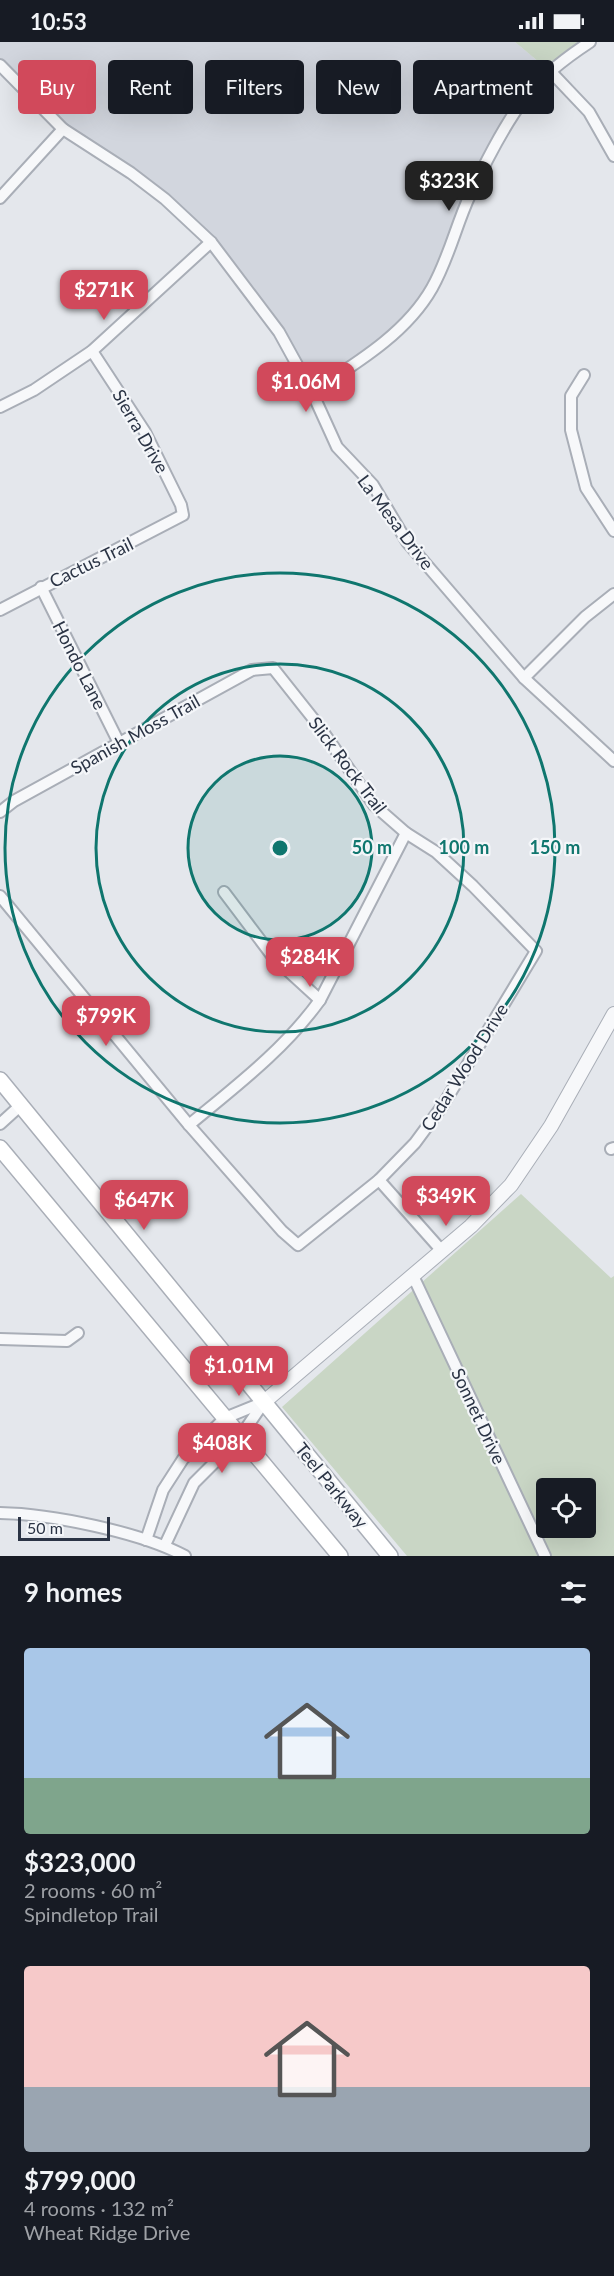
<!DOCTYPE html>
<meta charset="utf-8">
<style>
body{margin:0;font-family:Lato,sans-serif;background:#242831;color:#f1f3f6;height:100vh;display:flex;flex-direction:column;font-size:22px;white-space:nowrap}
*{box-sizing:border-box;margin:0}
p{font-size:20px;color:#9ea1a6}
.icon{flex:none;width:33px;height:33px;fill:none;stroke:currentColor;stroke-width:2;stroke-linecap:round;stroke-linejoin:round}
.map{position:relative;height:1514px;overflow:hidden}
.details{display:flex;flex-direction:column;background:#171b24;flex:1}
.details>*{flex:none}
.guide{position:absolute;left:18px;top:18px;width:579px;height:54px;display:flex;gap:12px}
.fabs{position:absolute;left:536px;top:1436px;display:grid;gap:12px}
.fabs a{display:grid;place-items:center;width:60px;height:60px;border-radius:6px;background:#171b24;box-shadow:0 6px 24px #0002;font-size:30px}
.scale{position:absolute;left:18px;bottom:15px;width:92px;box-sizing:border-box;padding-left:6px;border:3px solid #2b3445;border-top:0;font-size:16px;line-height:21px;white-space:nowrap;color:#2b3445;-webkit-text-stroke:4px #f4f6f9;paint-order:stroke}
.price{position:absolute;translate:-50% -51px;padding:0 14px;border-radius:12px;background:#d1495b;color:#fff;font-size:20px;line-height:39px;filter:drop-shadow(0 2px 3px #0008)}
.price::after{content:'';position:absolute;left:50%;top:36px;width:18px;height:14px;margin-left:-9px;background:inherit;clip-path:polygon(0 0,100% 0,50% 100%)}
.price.active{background:#222;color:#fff}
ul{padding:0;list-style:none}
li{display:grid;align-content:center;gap:12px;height:318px;padding:0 24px}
li span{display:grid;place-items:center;height:186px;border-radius:6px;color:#555}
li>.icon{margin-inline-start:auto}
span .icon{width:108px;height:108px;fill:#fffc;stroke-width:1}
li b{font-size:26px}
h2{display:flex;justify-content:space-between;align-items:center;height:72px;padding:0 24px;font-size:26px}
.pill{padding:0 21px;border-radius:6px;background:#171b24;box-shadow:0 6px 24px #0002;font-size:21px;line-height:54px}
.pill.active{background:#d1495b;color:#fff}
.status{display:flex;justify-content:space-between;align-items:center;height:42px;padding:0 30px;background:#171b24;direction:ltr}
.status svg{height:16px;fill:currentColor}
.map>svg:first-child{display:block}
</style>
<div class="status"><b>10:53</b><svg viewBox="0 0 49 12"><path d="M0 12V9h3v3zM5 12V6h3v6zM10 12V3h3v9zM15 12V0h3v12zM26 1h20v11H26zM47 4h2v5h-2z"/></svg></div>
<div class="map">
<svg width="614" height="1514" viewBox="0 0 614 1514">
<rect width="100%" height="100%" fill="#e4e7ec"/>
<polygon fill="#d2d6de" points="0,0 515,0 552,31 525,57 492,111 431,247 406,279 312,350 279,290 211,200 165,157 63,87 0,23"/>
<g fill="#c9d6c5" fill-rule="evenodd">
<polygon points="515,0 590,0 552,31"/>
<path d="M521 1152 611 1236 614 1234V1514H407L282 1365ZM546 1446H585V1485H546Z"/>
</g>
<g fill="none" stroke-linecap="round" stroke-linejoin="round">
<g stroke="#a9aeb7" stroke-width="14">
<g id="minor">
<polyline points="0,23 63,87 131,131 165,157 211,200 279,290 312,350 337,405 373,443 407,500 524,636 614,719"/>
<polyline points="552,31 589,70 614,114"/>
<polyline points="0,156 63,87"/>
<polyline points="584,333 571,354 571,388 586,446 614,489"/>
<path d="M312 350C355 322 406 292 432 246 449 216 456 183 470 153 485 121 503 85 524 57 541 35 567 15 590 0"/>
<polyline points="0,365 34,348 92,309 211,200"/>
<polyline points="41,545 119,701"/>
<polyline points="0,568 183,473 181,463 145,390 92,309"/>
<polyline points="524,636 585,575 614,552"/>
<polyline points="0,770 14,759 252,628 273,626 319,684 374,763 406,791 436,810 473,844 536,909 443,1063 415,1101 379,1138 298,1203 282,1189 189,1083 0,854"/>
<polyline points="224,850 273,915 320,958"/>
<polyline points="0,1082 21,1063"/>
<path d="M189 1083C236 1044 284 1008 320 958L406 791"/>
<polyline points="611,1107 614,1106"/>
<polyline points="379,1138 442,1209"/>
<polyline points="413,1234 545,1514"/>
<polyline points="0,1297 67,1299 78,1291"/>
<path d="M0 1471C51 1472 140 1490 185 1514"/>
<polyline points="146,1498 163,1448 183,1417 225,1376 264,1360"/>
<polyline points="165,1503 194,1441 240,1395 264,1360"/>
</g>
</g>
<g stroke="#a9aeb7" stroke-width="16">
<polyline id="tertiary" points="264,1360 471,1184 511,1143 551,1084 614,972"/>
</g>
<g stroke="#a9aeb7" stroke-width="18">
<g id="secondary">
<polyline points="0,1038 390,1514"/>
<polyline points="0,1106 340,1514"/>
</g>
</g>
<use href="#minor" stroke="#f7f8fa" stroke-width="10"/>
<use href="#tertiary" stroke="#f7f8fa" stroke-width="14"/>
<use href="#secondary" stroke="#fff" stroke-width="15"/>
</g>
<circle cx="280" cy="806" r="92" fill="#0f766e" fill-opacity=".12"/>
<g fill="none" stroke="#0f766e" stroke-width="3">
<circle cx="280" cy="806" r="92"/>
<circle cx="280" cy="806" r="184"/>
<circle cx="280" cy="806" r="275"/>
</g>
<g text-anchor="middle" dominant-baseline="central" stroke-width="4.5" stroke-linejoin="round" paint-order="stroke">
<g font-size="18" fill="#2b3445" stroke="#f4f6f9">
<text transform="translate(141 389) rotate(60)">Sierra Drive</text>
<text transform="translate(396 480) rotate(53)">La Mesa Drive</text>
<text transform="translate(91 520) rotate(-26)">Cactus Trail</text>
<text transform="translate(80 623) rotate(63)">Hondo Lane</text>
<text transform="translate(135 692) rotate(-29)">Spanish Moss Trail</text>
<text transform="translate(348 723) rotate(53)">Slick Rock Trail</text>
<text transform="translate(464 1025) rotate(-58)">Cedar Wood Drive</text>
<text transform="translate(479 1374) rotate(65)">Sonnet Drive</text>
<text transform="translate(332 1443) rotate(51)">Teel Parkway</text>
</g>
</g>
<circle cx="280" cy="806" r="9" fill="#0f766e" stroke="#f4f6f9" stroke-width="3"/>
<g font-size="18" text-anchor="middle" font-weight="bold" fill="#0f766e" stroke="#f4f6f9" stroke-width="4.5" stroke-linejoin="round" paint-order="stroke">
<text x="372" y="812">50 m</text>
<text x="464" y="812">100 m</text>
<text x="555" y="812">150 m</text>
</g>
</svg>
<div class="fabs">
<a><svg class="icon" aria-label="locate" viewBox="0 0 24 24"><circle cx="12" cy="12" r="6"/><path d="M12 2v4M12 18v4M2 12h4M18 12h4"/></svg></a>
</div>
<div class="scale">50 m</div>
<b class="price active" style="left:449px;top:170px">$323K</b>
<b class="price" style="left:104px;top:279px">$271K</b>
<b class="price" style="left:306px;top:371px">$1.06M</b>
<b class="price" style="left:310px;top:946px">$284K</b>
<b class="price" style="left:106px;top:1005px">$799K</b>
<b class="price" style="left:446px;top:1185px">$349K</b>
<b class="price" style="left:144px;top:1189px">$647K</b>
<b class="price" style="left:239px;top:1355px">$1.01M</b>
<b class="price" style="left:222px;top:1432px">$408K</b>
<div class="guide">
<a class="pill active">Buy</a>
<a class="pill">Rent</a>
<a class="pill">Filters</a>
<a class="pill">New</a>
<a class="pill">Apartment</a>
</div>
</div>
<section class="details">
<h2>9 homes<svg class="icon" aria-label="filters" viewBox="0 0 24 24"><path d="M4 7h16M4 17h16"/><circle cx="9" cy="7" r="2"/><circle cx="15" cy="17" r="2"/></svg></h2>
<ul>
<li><span style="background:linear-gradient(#a9c7e8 70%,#7fa58c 0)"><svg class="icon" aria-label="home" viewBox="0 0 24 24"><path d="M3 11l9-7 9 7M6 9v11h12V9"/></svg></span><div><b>$323,000</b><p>2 rooms · 60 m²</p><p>Spindletop Trail</p></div></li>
<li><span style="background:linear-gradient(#f6c9c9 65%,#9aa5b1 0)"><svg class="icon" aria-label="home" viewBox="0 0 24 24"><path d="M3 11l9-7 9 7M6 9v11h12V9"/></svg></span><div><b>$799,000</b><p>4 rooms · 132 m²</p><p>Wheat Ridge Drive</p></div></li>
</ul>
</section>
